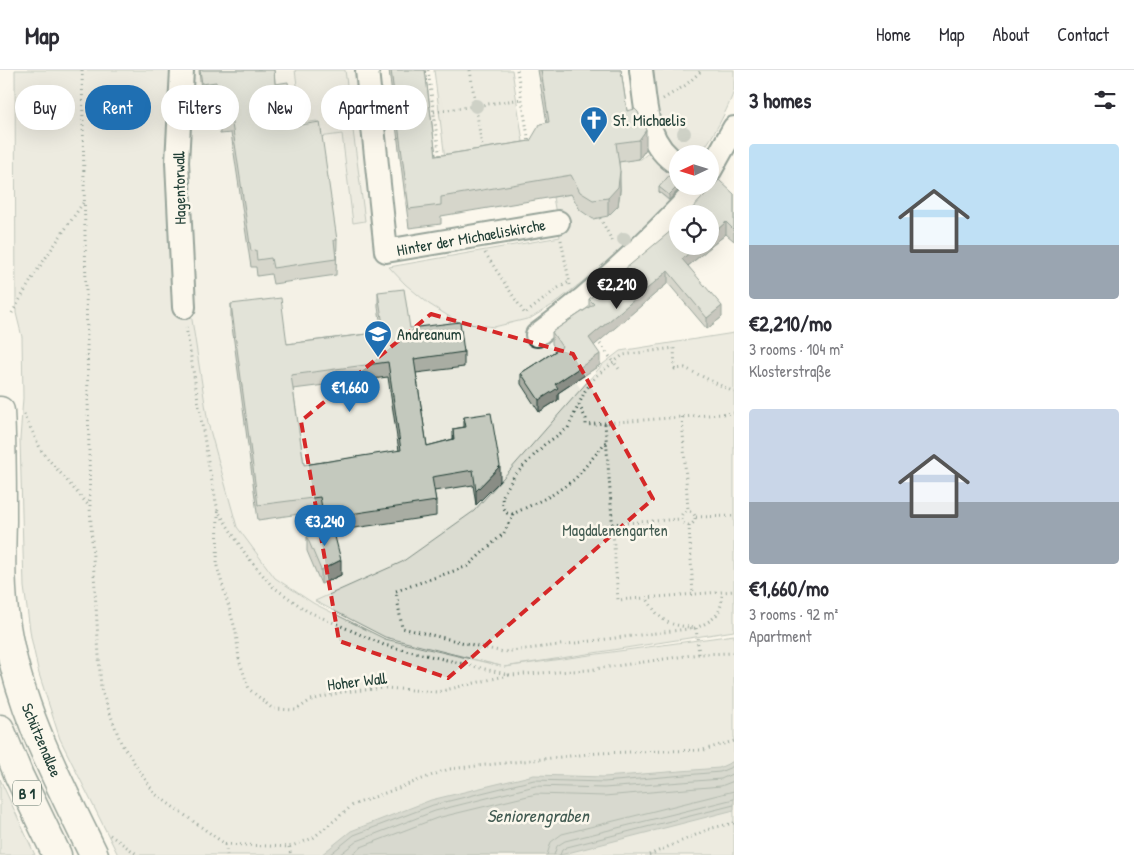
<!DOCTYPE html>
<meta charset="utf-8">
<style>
body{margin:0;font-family:"Patrick Hand",sans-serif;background:#f7f7f7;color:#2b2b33;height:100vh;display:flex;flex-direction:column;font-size:19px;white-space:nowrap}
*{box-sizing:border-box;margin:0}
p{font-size:16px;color:#7c7c81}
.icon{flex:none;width:28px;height:28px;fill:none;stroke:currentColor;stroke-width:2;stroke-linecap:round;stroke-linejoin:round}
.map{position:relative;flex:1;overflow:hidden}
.side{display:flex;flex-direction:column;background:#fff;width:400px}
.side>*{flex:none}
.guide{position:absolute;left:15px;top:15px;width:475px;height:45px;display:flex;gap:10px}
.needle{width:32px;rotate:266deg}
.tools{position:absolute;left:669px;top:75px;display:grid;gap:10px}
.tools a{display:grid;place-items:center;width:50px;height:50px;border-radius:50%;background:#fff;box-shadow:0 5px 20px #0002;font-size:25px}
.price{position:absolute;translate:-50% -42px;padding:0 11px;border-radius:18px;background:#1f6fb2;color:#fff;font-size:16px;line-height:32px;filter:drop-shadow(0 1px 2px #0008)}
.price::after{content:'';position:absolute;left:50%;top:30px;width:15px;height:11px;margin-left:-8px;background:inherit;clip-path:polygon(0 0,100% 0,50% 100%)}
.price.selected{background:#222;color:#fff}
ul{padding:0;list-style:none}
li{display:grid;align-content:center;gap:10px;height:265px;padding:0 15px}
li span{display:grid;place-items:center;height:155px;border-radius:5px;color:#555}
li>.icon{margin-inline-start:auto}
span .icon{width:90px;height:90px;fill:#fffc;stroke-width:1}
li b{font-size:21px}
h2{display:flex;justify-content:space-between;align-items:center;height:60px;padding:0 15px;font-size:21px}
.tag{padding:0 18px;border-radius:22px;background:#fff;box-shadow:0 5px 20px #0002;font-size:18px;line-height:45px}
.tag.selected{background:#1f6fb2;color:#fff}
header{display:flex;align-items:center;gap:30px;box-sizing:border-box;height:70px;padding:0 25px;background:#fff;border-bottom:1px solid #e1e1e2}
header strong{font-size:24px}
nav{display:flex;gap:28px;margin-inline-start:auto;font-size:18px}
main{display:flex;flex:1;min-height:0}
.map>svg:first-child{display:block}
</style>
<header>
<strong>Map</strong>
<nav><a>Home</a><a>Map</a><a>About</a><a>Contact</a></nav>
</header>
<main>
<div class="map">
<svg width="734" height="785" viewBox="0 0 734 785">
<rect width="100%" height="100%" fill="#fbf7ec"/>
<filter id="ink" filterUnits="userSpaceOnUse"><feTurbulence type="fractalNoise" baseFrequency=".02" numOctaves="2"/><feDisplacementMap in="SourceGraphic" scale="10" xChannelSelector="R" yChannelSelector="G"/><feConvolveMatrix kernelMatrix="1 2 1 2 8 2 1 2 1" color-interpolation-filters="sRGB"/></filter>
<g filter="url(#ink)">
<polygon fill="#eae9de" points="192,0 368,0 384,165 389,197 405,214 429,234 458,252 494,257 531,248 581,319 474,441 402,492 313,533 275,508 237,457 208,353 186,210"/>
<g fill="#dbdcd1" stroke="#7d8c82">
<polygon points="15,0 192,0 186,211 208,353 237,457 275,508 313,533 385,569 501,596 385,567 315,531 402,492 474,441 603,294 620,281 734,263 734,561 504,597 734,565 734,785 118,785 60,669 39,604 31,567 24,517 20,369 23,328 22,267 16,243"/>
<polygon points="295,0 345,0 365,151 353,153 342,64 319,67 317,51 302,53"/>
<polygon points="434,0 512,0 524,78 445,89"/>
<path d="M647 0H734C734 6 734 14 734 20 731 33 709 77 698 84H678L677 96 659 122 670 132 644 160 615 186 554 234 531 248 494 257 458 252 429 234 405 214 389 197 560 167 553 127 573 124 608 146C626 127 620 117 616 92L641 89 653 79Z"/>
<polygon points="0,709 35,785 0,785"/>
</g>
<polygon fill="#adb4aa" stroke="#74847b" points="734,691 734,740 560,785 321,785 351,761 431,730 534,705 604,707 719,698"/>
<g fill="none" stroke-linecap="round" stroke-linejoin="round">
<g stroke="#586d63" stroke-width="1">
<polyline points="329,785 354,765 433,735 534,710 604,712 720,702 734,696"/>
<polyline points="339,785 357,771 435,741 535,716 604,718 721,709 734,703"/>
<polyline points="351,785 361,777 437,748 536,724 604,726 721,716 734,711"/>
<polyline points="547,785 551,772 562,764 734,721"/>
<polyline points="554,785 557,776 565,771 734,729"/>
<polyline points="560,785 562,780 567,777 734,735"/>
</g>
<g stroke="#1f3d34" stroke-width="26">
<g id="minor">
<polyline points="182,0 177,92 184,237"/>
<polyline points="367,0 386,181 558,152"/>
<path d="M641 0C646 34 644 74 678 94"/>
<polyline points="710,101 734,58"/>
<path d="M537 265C596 221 650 171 700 116"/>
</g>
</g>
<g stroke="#1f3d34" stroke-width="31">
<g id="major">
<path d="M0 341C2 377 2 414 2 451 1 486 0 521 6 556 19 638 58 711 94 785"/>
<polyline points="0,659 19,706 57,785"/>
</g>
</g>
<g stroke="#1f3d34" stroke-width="3" stroke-dasharray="1 4" stroke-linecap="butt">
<polyline points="82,0 90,437 101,619 121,673 155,724 225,774 227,785"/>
<polyline points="428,0 440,89"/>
<polyline points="470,0 483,83"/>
<polyline points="517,0 529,73"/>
<polyline points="663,29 686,15 702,0"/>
<polyline points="434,42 522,29"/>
<polyline points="600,148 614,174"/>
<polyline points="561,170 570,215"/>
<polyline points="485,183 525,244 558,218 569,212"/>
<polyline points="12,243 36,202 85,130"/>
<polyline points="186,257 209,397 218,441 246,485 272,516 307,541 384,575 510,605 588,600 699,584 734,583"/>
<polyline points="597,270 619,299"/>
<polyline points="579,335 586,349 586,355 605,353"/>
<polyline points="734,343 605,353 618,530 734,521"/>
<polyline points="24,344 42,382 89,436"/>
<polyline points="682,347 688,440"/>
<polyline points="606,372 575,409 552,425 513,444 507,443 503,437 502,427 514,406 544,375 568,358 585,321 596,306 623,285 674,278 675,299 685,298 734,322"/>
<circle cx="688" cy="448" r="7"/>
<polyline points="218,441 217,496 236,562 239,590 249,619 273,639 296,640 311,630 342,622 386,618 437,622 509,605"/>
<path d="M513 444 504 463 468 496 396 521 402 558 503 582 696 558C666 554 662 554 646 527"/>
<polyline points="696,447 734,446"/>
<polyline points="612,454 681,449"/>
<polyline points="689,455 693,524"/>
<path d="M699 584 696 558C715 549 722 545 722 522"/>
<polyline points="110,765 138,785"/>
<polyline points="225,774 289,777 313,768 353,735 449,699 598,683 703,680 734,671"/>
<polyline points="289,777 291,785"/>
<polyline points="649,785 712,758 734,753"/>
</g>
<use href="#minor" stroke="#fbf7ec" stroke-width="22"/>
<use href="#major" stroke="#fbf7ec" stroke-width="28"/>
</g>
<g fill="#97a298">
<circle cx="476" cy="36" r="7"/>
<circle cx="684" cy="63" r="7"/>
<circle cx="624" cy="169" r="7"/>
</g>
<g fill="#a9ada3" stroke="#1f3d34" fill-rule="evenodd">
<polygon points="199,0 274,0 275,14 294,56 337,170 336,205 273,214 271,204 257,206 256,197 251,197 231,63 220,64 216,28 202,30"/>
<polygon points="389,0 425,0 436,86 530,71 547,53 538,0 621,0 627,41 646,79 639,89 619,92 620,120 618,136 608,146 593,149 580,140 571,124 441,146 441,154 409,158"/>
<polygon points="682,116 669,130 659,122 659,117"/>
<polygon points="734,124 734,171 726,164 688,196 722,247 707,259 668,213 594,275 600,295 558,323 558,330 539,342 521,314 521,303 557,280 552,274 552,262 589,237 589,229"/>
<path d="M378 222 410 258 464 282V297L416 303 427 376 453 369V359L464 357V347L500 411 476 435 473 415 434 421 436 431V446L334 461 341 505 321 514 307 481V467L323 459 320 441 258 450 231 249V234L287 274 382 262 378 237ZM388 307 399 381 304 395 293 319Z"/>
</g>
<g fill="#898d85" stroke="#1f3d34">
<polygon points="646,60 646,79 639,89 639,70"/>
<polygon points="620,101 620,120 618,136 608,146 608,128"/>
<polygon points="678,116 682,116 669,130 669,125"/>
<polygon points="726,152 726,164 682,201 682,189 698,176 710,176 710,166"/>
<polygon points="668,201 668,213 589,280 589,268"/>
<polygon points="722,236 722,247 707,259 707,248"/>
<polygon points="600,284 600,295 558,323 558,330 539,342 539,330 555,314"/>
<polygon points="500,396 500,411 476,435 476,421"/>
<polygon points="341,490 341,505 321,514 321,500"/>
</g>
<g fill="#c4c9be" stroke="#1f3d34" fill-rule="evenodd">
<polygon points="200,0 274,0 275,14 288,12 294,56 320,52 337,170 334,170 336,189 273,198 271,188 257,190 256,180 251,181 231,47 220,48 216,12 202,14"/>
<polygon points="391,0 425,0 436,86 530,71 540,54 549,52 541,0 621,0 627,41 635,39 638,42 646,60 639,70 616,73 620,101 618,117 608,128 593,130 580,122 571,105 441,127 441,135 409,139"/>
<polygon points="673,101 678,106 678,116 669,125 659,117"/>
<polygon points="719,110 734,124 734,160 726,152 710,166 710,144 687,144"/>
<polygon points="678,155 678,176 698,176 682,189 722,236 707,248 668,201 589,268 600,284 555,314 558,318 539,330 521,303 562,277 552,262 594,234 589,229"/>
<path d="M404 219 410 258 460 252 464 282 414 289 427 376 454 369 453 359 466 357 464 347 491 343 500 396 476 421 473 400 432 407 436 431 324 448 320 427 258 435 231 234 281 228 287 274 384 262 378 222ZM388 292 401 380 304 395 291 305Z"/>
<polygon points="332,455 341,490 321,500 307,467"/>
</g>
</g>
<path d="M0 0H734V785H0ZM431 244 573 284 653 429 448 608 339 571 301 351Z" fill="#fbf7ec" fill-opacity=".55" fill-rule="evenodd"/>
<path fill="none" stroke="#d62828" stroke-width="4" stroke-dasharray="10 6" stroke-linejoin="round" d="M431 244 573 284 653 429 448 608 339 571 301 351Z"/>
<defs>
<g id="church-pin" transform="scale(1.4375)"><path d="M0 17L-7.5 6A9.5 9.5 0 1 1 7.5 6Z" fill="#1f6fb2" stroke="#fbf7ec"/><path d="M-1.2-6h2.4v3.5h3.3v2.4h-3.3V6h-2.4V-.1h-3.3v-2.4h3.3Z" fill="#fff"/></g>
<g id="school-pin" transform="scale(1.4375)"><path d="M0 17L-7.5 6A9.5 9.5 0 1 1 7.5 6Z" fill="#1f6fb2" stroke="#fbf7ec"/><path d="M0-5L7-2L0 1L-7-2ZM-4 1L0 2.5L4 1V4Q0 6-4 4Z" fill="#fff"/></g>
</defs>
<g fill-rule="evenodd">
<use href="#church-pin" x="594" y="50"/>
<use href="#school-pin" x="378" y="264"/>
</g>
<g text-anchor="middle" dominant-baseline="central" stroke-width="5" stroke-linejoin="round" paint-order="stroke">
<rect fill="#fbf7ec" stroke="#61756b" stroke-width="1" x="13" y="710.5" width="28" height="25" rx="4"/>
<g font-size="15" font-weight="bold" fill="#1f3d34">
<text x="27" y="723">B 1</text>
</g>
<g font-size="16" fill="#1f3d34" stroke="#fbf7ec" text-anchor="start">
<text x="613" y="50">St. Michaelis</text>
<text x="397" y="264">Andreanum</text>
</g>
<g font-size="16" fill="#1f3d34" stroke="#fbf7ec">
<text transform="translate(179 118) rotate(-91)">Hagentorwall</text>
<text transform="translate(471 167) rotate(-10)">Hinter der Michaeliskirche</text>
<text transform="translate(357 611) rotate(-7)">Hoher Wall</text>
<text transform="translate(42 670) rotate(67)">Schützenallee</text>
</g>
<g font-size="16" fill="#455d53" stroke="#fbf7ec">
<text x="615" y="460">Magdalenengarten</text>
</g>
<g font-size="18" font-style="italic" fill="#425b52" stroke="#fbf7ec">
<text x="538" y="745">Seniorengraben</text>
</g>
</g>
</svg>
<div class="tools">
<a><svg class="needle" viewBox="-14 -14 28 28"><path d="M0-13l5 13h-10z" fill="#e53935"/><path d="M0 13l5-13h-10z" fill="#7c7c81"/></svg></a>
<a><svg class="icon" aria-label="locate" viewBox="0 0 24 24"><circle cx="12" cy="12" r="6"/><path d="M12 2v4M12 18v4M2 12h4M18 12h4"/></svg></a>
</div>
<b class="price selected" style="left:617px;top:240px">€2,210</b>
<b class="price" style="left:350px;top:343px">€1,660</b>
<b class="price" style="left:325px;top:477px">€3,240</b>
<div class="guide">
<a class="tag">Buy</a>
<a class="tag selected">Rent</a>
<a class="tag">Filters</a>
<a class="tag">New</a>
<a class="tag">Apartment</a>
</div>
</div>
<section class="side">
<h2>3 homes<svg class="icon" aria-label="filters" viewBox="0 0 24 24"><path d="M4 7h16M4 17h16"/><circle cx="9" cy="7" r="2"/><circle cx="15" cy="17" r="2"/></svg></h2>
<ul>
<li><span style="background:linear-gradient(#bfe0f5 65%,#9aa5b1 0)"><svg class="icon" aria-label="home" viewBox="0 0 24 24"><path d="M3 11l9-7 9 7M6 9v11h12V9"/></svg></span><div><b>€2,210/mo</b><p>3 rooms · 104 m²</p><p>Klosterstraße</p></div></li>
<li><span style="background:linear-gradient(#c9d6e8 60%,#9aa5b1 0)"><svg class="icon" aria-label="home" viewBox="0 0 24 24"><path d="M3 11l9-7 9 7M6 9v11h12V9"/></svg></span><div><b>€1,660/mo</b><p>3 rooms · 92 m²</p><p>Apartment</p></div></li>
</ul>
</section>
</main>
